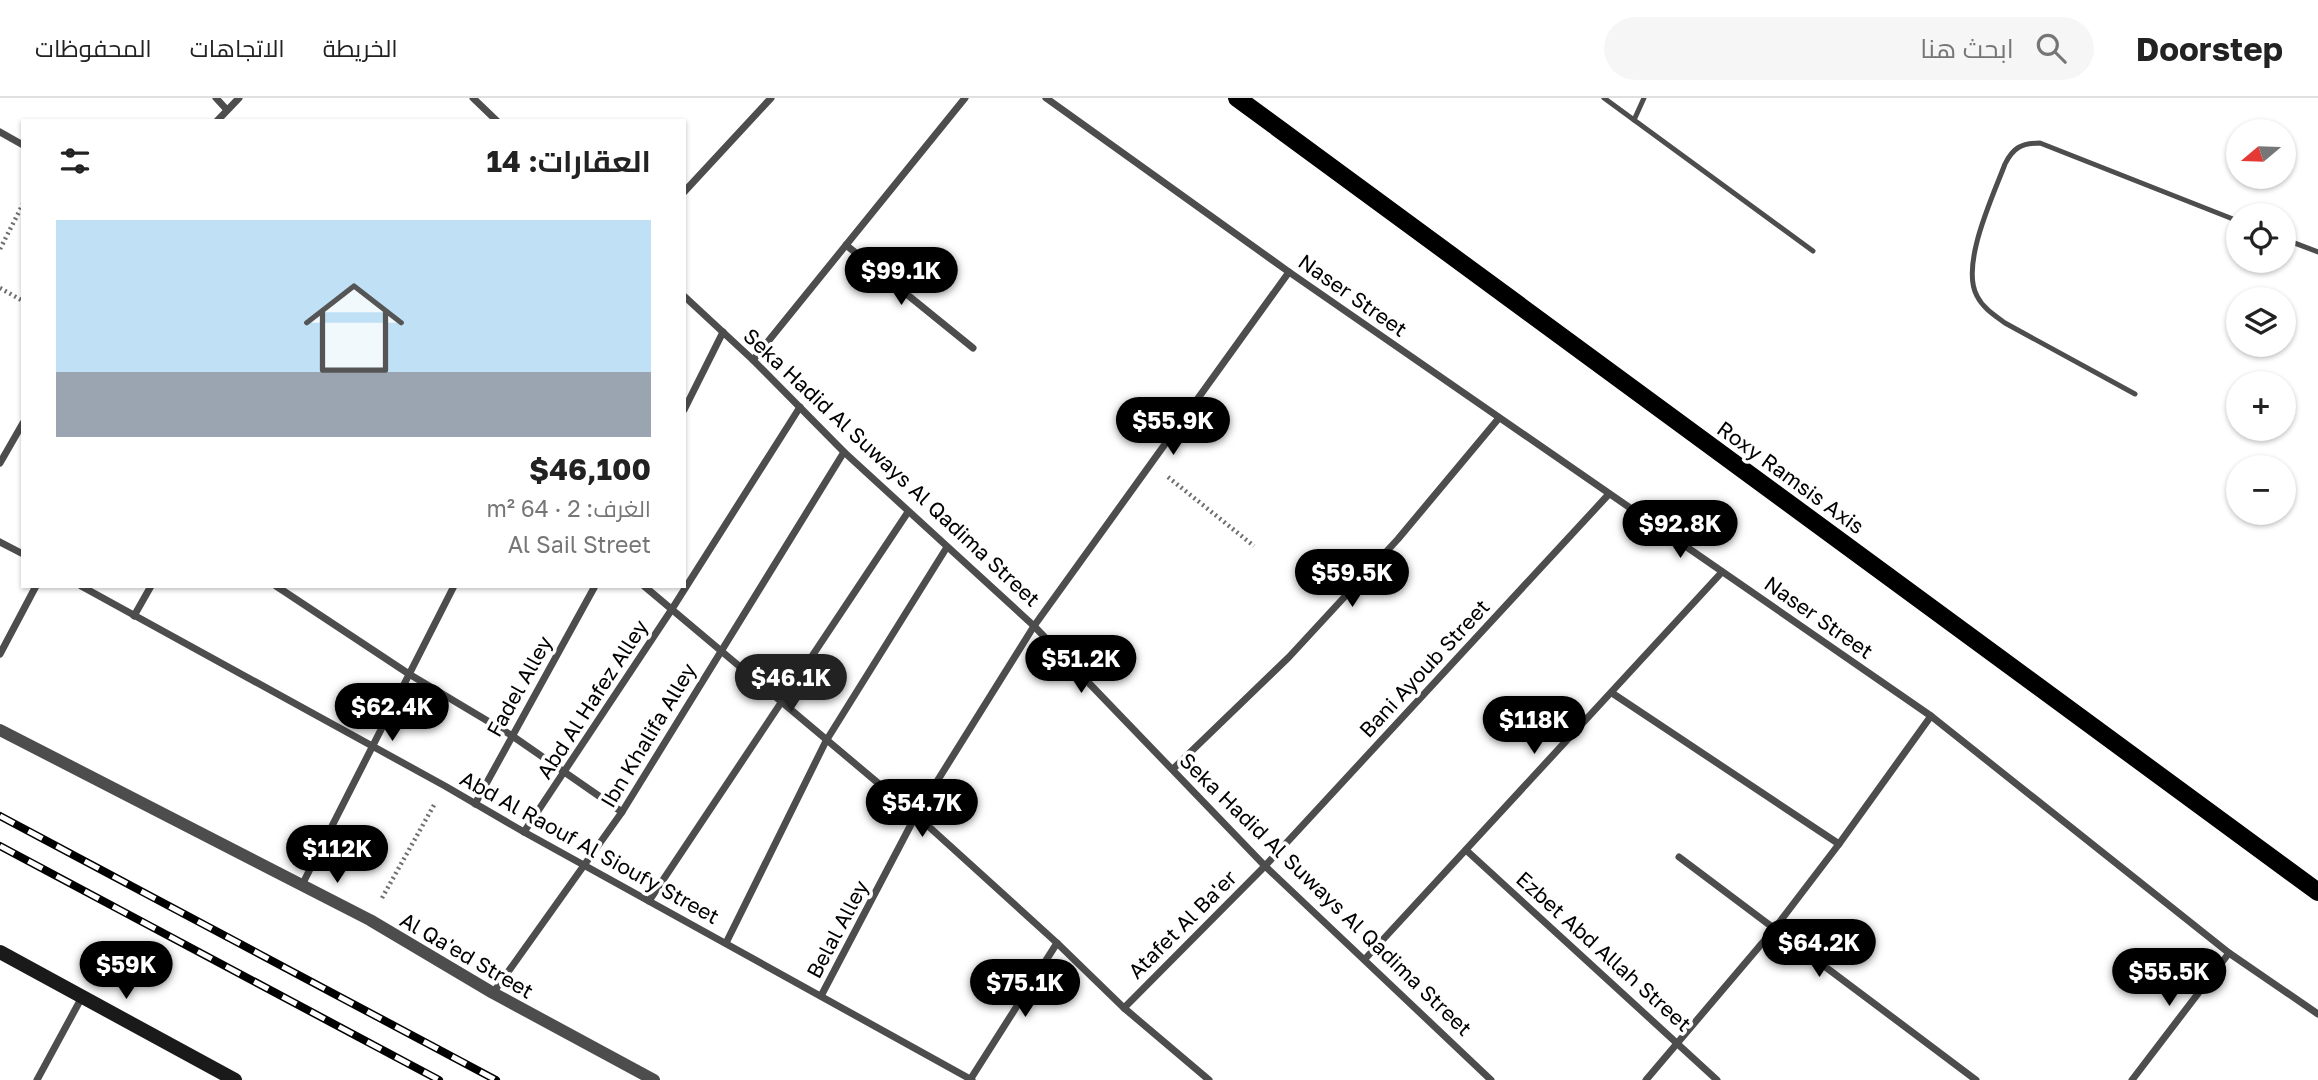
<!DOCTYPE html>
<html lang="ar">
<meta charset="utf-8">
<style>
body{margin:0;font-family:"Golos Text",Cairo,sans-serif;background:#f6f6f6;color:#222;direction:rtl;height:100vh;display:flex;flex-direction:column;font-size:26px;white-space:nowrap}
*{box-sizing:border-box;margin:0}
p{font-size:23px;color:#767676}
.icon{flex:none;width:38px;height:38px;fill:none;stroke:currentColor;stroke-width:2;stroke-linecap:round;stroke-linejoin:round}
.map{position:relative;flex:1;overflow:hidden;direction:ltr}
.panel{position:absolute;left:21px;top:21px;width:665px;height:469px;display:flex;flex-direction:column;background:#fff;border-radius:0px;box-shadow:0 2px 5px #0004;direction:rtl}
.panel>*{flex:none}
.needle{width:46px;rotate:251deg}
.controls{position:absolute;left:2226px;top:21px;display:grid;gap:14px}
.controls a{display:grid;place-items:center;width:70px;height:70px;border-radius:50%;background:#fff;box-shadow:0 2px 5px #0004;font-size:35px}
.price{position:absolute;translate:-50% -60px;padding:0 16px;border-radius:24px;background:#000;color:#fff;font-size:23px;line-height:46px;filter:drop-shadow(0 2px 4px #0008)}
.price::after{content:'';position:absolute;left:50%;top:42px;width:21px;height:16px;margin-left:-10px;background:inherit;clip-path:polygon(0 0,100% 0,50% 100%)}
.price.current{background:#222;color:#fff}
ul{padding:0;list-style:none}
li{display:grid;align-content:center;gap:14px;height:371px;padding:0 35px}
li span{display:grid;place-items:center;height:217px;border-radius:0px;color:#555}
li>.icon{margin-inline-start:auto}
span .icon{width:126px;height:126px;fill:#fffc;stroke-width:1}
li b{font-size:30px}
h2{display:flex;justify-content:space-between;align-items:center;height:84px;padding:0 35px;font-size:30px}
header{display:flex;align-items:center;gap:42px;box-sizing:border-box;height:98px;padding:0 35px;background:#fff;border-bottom:2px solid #e0e0e0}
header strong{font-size:33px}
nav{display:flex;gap:38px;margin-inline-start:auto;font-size:24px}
.search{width:490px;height:63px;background:#f6f6f6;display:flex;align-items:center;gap:18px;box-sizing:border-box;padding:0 24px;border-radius:38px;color:#767676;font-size:26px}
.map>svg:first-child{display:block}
</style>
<header>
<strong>Doorstep</strong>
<div class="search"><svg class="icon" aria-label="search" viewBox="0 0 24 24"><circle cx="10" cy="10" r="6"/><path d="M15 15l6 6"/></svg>ابحث هنا</div>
<nav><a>الخريطة</a><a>الاتجاهات</a><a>المحفوظات</a></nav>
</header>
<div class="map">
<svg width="2318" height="982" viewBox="0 0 2318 982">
<rect width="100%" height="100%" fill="#fff"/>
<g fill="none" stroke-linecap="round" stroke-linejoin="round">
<g stroke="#6f6f6f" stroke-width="4.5" stroke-dasharray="2 3.5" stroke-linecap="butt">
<polyline points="0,151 23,106"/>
<polyline points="0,190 23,203"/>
<polyline points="1168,379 1254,448"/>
<polyline points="382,800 434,707"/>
</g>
<g stroke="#4d4d4d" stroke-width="5">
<polyline points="1604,0 1813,153"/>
<polyline points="1634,22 1644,0"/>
<polyline points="2284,141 2318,154"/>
<path d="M2135 296 2005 225C1994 217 1983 210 1977 198 1960 167 1993 98 2005 66 2013 50 2021 45 2040 45L2238 123"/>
</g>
<g stroke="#4d4d4d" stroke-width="7">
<polyline points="216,0 227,12"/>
<polyline points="473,0 497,23"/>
<polyline points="1046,0 1289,174 1931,618 2229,855 2318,916"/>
<polyline points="217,23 239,0"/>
<polyline points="0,34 23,47"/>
<polyline points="684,94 771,0"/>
<polyline points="846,147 973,250"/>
<polyline points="684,198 753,262 844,354 1034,528 1265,768 1491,982"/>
<polyline points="753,262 965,0"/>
<polyline points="684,312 723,234"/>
<polyline points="0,365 23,325"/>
<polyline points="0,444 23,456"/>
<polyline points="81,488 445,688 524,734 972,982"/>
<polyline points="276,488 409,576 511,637 622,714"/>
<polyline points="644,488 916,717 1057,845 1124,910 1209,982"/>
<polyline points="134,518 151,488"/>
<polyline points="0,556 36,488"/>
<polyline points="1612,595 1839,746"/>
<polyline points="1173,671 1289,559 1398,441 1499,320"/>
<polyline points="475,706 595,488"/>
<polyline points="524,734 672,511 800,309"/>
<polyline points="1466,752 1717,982"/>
<polyline points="1679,759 1976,982"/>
<polyline points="302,787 454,488"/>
<polyline points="649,803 908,414"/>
<polyline points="726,845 826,643 947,449"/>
<polyline points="1365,861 1722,474"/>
<polyline points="493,895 622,714 844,354"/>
<polyline points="821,898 916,717 1034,528 1289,174"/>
<polyline points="1124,910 1265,768 1609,396"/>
<polyline points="37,982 82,899"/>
<polyline points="970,982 1057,845"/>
<polyline points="1646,982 1775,830 1839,746 1931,618"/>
<polyline points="2132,982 2229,855"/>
</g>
<polyline stroke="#4d4d4d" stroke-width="12" points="0,632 370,822 493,895 654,982"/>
<polyline stroke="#1a1a1a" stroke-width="14" points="0,854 235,982"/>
<polyline stroke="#000" stroke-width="18" points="1237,0 2318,794"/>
<g stroke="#000" stroke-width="8">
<g id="rail">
<polyline points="0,718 496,982"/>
<polyline points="0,748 439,982"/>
</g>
</g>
<use href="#rail" stroke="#fff" stroke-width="5" stroke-dasharray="16" stroke-linecap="butt"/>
</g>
<g text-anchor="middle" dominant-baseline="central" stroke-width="7" stroke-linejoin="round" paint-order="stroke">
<g font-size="21" fill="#000" stroke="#fff">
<text transform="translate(1353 197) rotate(35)">Naser Street</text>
<text transform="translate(892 369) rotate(43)">Seka Hadid Al Suways Al Qadima Street</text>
<text transform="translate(1791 379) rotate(36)">Roxy Ramsis Axis</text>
<text transform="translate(1819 519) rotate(35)">Naser Street</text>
<text transform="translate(1424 570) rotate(-47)">Bani Ayoub Street</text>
<text transform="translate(519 588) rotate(-61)">Fadel Alley</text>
<text transform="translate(592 601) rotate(-57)">Abd Al Hafez Alley</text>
<text transform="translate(648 637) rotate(-59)">Ibn Khalifa Alley</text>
<text transform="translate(590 749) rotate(29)">Abd Al Raouf Al Sioufy Street</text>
<text transform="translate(1326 796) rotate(44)">Seka Hadid Al Suways Al Qadima Street</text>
<text transform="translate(1182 826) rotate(-45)">Atafet Al Ba'er</text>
<text transform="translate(837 831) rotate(-62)">Belal Alley</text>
<text transform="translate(1604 853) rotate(42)">Ezbet Abd Allah Street</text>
<text transform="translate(467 857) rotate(30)">Al Qa'ed Street</text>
</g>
</g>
</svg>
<div class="controls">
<a><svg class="needle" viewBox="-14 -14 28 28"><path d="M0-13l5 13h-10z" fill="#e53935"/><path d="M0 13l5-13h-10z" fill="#767676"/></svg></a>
<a><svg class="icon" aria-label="locate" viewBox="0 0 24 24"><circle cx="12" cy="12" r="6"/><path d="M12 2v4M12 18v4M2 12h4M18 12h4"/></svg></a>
<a><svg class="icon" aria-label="layers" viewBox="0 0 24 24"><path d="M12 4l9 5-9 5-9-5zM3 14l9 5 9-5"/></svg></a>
<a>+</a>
<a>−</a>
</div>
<b class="price" style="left:901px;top:209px">$99.1K</b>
<b class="price" style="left:1173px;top:359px">$55.9K</b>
<b class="price" style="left:1680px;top:462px">$92.8K</b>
<b class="price" style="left:1352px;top:511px">$59.5K</b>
<b class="price" style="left:1081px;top:597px">$51.2K</b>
<b class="price current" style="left:791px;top:616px">$46.1K</b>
<b class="price" style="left:392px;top:645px">$62.4K</b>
<b class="price" style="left:1534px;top:658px">$118K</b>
<b class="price" style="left:922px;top:741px">$54.7K</b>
<b class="price" style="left:337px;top:787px">$112K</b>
<b class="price" style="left:1819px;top:881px">$64.2K</b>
<b class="price" style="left:126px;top:903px">$59K</b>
<b class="price" style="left:2169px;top:910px">$55.5K</b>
<b class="price" style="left:1025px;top:921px">$75.1K</b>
<section class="panel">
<h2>العقارات: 14<svg class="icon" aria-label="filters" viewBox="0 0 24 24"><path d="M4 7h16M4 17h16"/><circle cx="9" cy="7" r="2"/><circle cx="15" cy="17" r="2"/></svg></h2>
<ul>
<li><span style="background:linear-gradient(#bfe0f5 70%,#9aa5b1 0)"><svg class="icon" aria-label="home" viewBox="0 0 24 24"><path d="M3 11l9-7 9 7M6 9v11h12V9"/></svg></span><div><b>$46,100</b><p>الغرف: 2 · 64 m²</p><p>Al Sail Street</p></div></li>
</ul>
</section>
</div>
